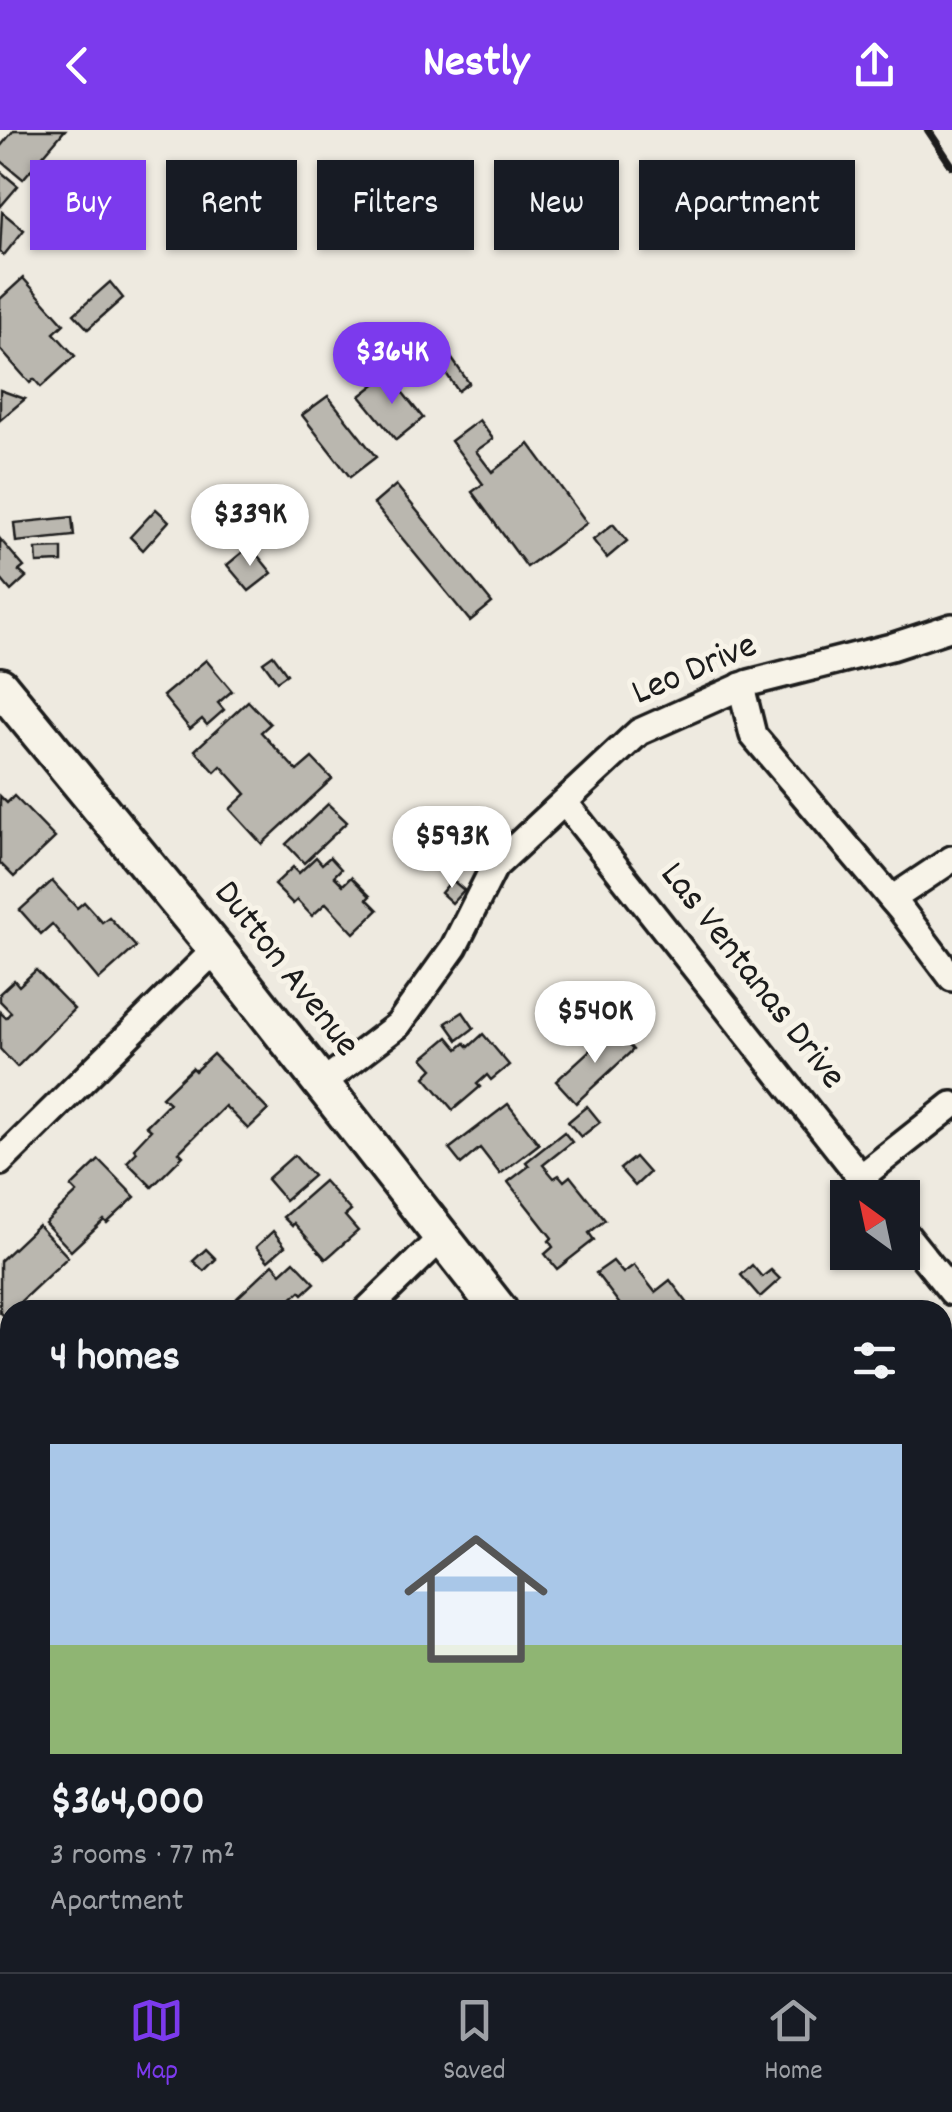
<!DOCTYPE html>
<meta charset="utf-8">
<style>
body{margin:0;font-family:Dekko,sans-serif;background:#20242c;color:#f1f3f6;height:100vh;display:flex;flex-direction:column;font-size:38px;white-space:nowrap}
*{box-sizing:border-box;margin:0}
p{font-size:32px;color:#9ea1a6}
.icon{flex:none;width:55px;height:55px;fill:none;stroke:currentColor;stroke-width:2;stroke-linecap:round;stroke-linejoin:round}
.map{position:relative;flex:1;overflow:hidden}
.side{position:absolute;left:0px;top:1170px;width:952px;height:672px;display:flex;flex-direction:column;background:#171b24;border-radius:30px 30px 0 0;box-shadow:0 2px 8px #0004}
.side>*{flex:none}
.hud{position:absolute;left:30px;top:30px;width:892px;height:90px;display:flex;gap:20px}
.needle{width:65px;rotate:327deg}
.controls{position:absolute;left:830px;top:1050px;display:grid;gap:20px}
.controls a{display:grid;place-items:center;width:90px;height:90px;border-radius:0px;background:#171b24;box-shadow:0 2px 8px #0004;font-size:50px}
.price{position:absolute;translate:-50% -85px;padding:0 22px;border-radius:35px;background:#fff;color:#222;font-size:32px;line-height:65px;filter:drop-shadow(0 2px 5px #0008)}
.price::after{content:'';position:absolute;left:50%;top:60px;width:30px;height:22px;margin-left:-15px;background:inherit;clip-path:polygon(0 0,100% 0,50% 100%)}
.price.on{background:#7c3aed;color:#fff}
ul{padding:0;list-style:none}
li{display:grid;align-content:center;gap:20px;height:530px;padding:0 50px}
li+li{border-top:2px solid #363941}
li span{display:grid;place-items:center;height:310px;border-radius:0px;color:#555}
li>.icon{margin-inline-start:auto}
span .icon{width:180px;height:180px;fill:#fffc;stroke-width:1}
li b{font-size:42px}
h2{display:flex;justify-content:space-between;align-items:center;height:120px;padding:0 50px;font-size:42px}
.tag{padding:0 35px;border-radius:0px;background:#171b24;box-shadow:0 2px 8px #0004;font-size:35px;line-height:90px}
.tag.on{background:#7c3aed;color:#fff}
header{display:flex;justify-content:space-between;align-items:center;height:130px;padding:0 50px;background:#7c3aed;color:#fff;font-size:45px;font-weight:700}
.tab-bar{display:flex;justify-content:space-around;align-items:center;height:140px;border-top:2px solid #363941;background:#171b24;font-size:28px;color:#9ea1a6}
.tab-bar a{display:grid;justify-items:center;gap:5px}
.tab-bar .on{color:#7c3aed}
.map>svg:first-child{display:block}
</style>
<header><svg class="icon" aria-label="back" viewBox="0 0 24 24"><path d="M15 5l-7 7 7 7"/></svg>Nestly<svg class="icon" aria-label="share" viewBox="0 0 24 24"><path d="M12 15V3M7 8l5-5 5 5M5 13v7h14v-7"/></svg></header>
<div class="map">
<svg width="952" height="1842" viewBox="0 0 952 1842">
<rect width="100%" height="100%" fill="#eeeae0"/>
<filter id="ink" filterUnits="userSpaceOnUse"><feTurbulence type="fractalNoise" baseFrequency=".01" numOctaves="2"/><feDisplacementMap in="SourceGraphic" scale="20" xChannelSelector="R" yChannelSelector="G"/><feConvolveMatrix kernelMatrix="1 2 1 2 8 2 1 2 1" color-interpolation-filters="sRGB"/></filter>
<g filter="url(#ink)">
<g fill="#bab7af" stroke="#1c1c1c" stroke-width="2.5">
<polygon points="14,0 65,0 23,49 0,30 0,17"/>
<polygon points="0,41 18,56 0,77"/>
<polygon points="2,82 24,100 4,125 0,122"/>
<polygon points="23,148 64,194 54,203 75,226 41,257 34,249 30,253 0,219 0,169"/>
<polygon points="110,152 123,168 88,199 74,184"/>
<polygon points="445,219 469,253 458,261 435,227"/>
<polygon points="388,244 423,288 396,310 360,266"/>
<polygon points="0,260 25,269 0,290"/>
<polygon points="328,266 376,327 350,347 302,285"/>
<polygon points="479,290 493,309 476,321 492,342 529,314 587,393 527,437 472,362 483,354 451,311"/>
<polygon points="396,355 492,473 470,491 374,374"/>
<polygon points="156,379 169,391 143,420 130,407"/>
<polygon points="72,387 74,406 16,412 14,393"/>
<polygon points="613,394 627,411 607,428 593,410"/>
<polygon points="0,409 24,437 19,441 26,447 11,461 0,448"/>
<polygon points="250,416 272,443 249,461 227,435"/>
<polygon points="62,418 62,432 37,433 36,419"/>
<polygon points="273,525 287,544 277,551 263,532"/>
<polygon points="206,530 232,561 218,573 224,580 207,595 202,589 190,599 163,566"/>
<polygon points="248,571 270,594 261,602 297,641 312,628 332,649 262,714 230,679 246,664 221,636 215,642 195,620"/>
<polygon points="0,666 7,673 14,666 55,708 14,747 0,733"/>
<polygon points="328,674 347,692 304,733 286,714"/>
<polygon points="316,727 322,734 330,727 341,739 334,746 343,755 351,747 370,766 367,769 378,780 354,803 326,773 312,786 297,770 293,774 274,755 293,737 299,743"/>
<polygon points="452,750 464,760 452,773 441,763"/>
<polygon points="52,751 77,778 84,772 102,792 109,787 136,817 99,850 52,794 41,804 20,780"/>
<polygon points="36,840 74,879 17,937 0,919 0,882 6,888 11,882 0,871 0,863 14,850 19,856"/>
<polygon points="463,882 474,898 458,910 446,893"/>
<polygon points="614,898 633,920 576,973 556,951"/>
<polygon points="483,904 509,935 491,950 487,945 477,954 480,957 453,980 425,947 433,939 423,928 448,907 458,919 465,913 469,917"/>
<polygon points="213,924 268,980 248,999 225,976 179,1022 183,1026 152,1057 127,1032 137,1022 134,1018 151,1000 146,996 169,973 162,967 192,938 195,941"/>
<polygon points="508,974 539,1014 500,1044 480,1018 461,1034 449,1019"/>
<polygon points="587,976 600,992 581,1007 568,992"/>
<polygon points="564,1002 572,1012 543,1035 554,1048 559,1045 564,1051 570,1046 605,1090 589,1103 594,1110 557,1139 545,1124 553,1117 549,1111 552,1108 508,1052 529,1036 526,1032"/>
<polygon points="294,1025 313,1046 285,1070 267,1049"/>
<polygon points="635,1027 649,1043 635,1056 620,1039"/>
<polygon points="99,1030 135,1067 107,1093 104,1090 71,1121 45,1093 77,1063 71,1057"/>
<polygon points="324,1051 351,1081 345,1086 358,1101 326,1129 294,1093 292,1096 283,1087"/>
<polygon points="38,1095 68,1127 20,1172 28,1180 10,1180 6,1188 0,1182 0,1131"/>
<polygon points="273,1101 285,1116 268,1131 256,1117"/>
<polygon points="206,1119 216,1129 204,1141 193,1131"/>
<polygon points="294,1131 315,1153 303,1164 300,1161 280,1180 249,1180 237,1168 273,1134 281,1143"/>
<polygon points="613,1131 623,1143 634,1135 655,1162 670,1150 689,1175 681,1180 624,1180 596,1143"/>
<polygon points="752,1135 762,1147 771,1140 780,1149 760,1167 741,1145"/>
<polygon points="6,1394 10,1399 10,1445 0,1454 0,1399"/>
<polygon points="0,1637 10,1647 10,1662 5,1667 8,1670 0,1677"/>
<polygon points="10,1790 10,1832 37,1832 28,1842 12,1842 0,1830 0,1800"/>
<polygon points="519,1832 557,1832 563,1842 570,1837 573,1842 502,1842"/>
</g>
<g fill="none" stroke-linecap="round" stroke-linejoin="round">
<g stroke="#1c1c1c" stroke-width="32">
<g id="minor">
<polyline points="741,556 753,605 901,780 952,848"/>
<polyline points="565,673 877,1068"/>
<polyline points="892,769 952,729"/>
<polyline points="321,954 398,895 454,817 494,737 639,602 749,553 891,517 952,497"/>
<polyline points="0,1032 216,819"/>
<polyline points="861,1047 952,975"/>
<polyline points="902,1100 952,1162"/>
<polyline points="367,1180 441,1108"/>
<polyline points="0,1535 10,1525"/>
<polyline points="942,1682 952,1675"/>
<polyline points="105,1842 113,1832"/>
</g>
</g>
<g stroke="#1c1c1c" stroke-width="42">
<g id="secondary">
<polyline points="0,556 216,819 499,1180"/>
<polyline points="942,1728 952,1740"/>
</g>
</g>
<use href="#minor" stroke="#f7f3e8" stroke-width="25"/>
<use href="#secondary" stroke="#f7f3e8" stroke-width="35"/>
<polyline stroke="#1c1c1c" stroke-width="8" points="928,0 952,36"/>
</g>
</g>
<g text-anchor="middle" dominant-baseline="central" stroke-width="10" stroke-linejoin="round" paint-order="stroke">
<g font-size="38" fill="#1c1c1c" stroke="#f7f3e8">
<text transform="translate(695 541) rotate(-23)">Leo Drive</text>
<text transform="translate(285 840) rotate(52)">Dutton Avenue</text>
<text transform="translate(751 847) rotate(52)">Las Ventanas Drive</text>
</g>
</g>
</svg>
<div class="controls">
<a><svg class="needle" viewBox="-14 -14 28 28"><path d="M0-13l5 13h-10z" fill="#e53935"/><path d="M0 13l5-13h-10z" fill="#9ea1a6"/></svg></a>
</div>
<b class="price on" style="left:392px;top:277px">$364K</b>
<b class="price" style="left:250px;top:439px">$339K</b>
<b class="price" style="left:452px;top:761px">$593K</b>
<b class="price" style="left:595px;top:936px">$540K</b>
<div class="hud">
<a class="tag on">Buy</a>
<a class="tag">Rent</a>
<a class="tag">Filters</a>
<a class="tag">New</a>
<a class="tag">Apartment</a>
</div>
<section class="side">
<h2>4 homes<svg class="icon" aria-label="filters" viewBox="0 0 24 24"><path d="M4 7h16M4 17h16"/><circle cx="9" cy="7" r="2"/><circle cx="15" cy="17" r="2"/></svg></h2>
<ul>
<li><span style="background:linear-gradient(#a9c7e8 65%,#8fb573 0)"><svg class="icon" aria-label="home" viewBox="0 0 24 24"><path d="M3 11l9-7 9 7M6 9v11h12V9"/></svg></span><div><b>$364,000</b><p>3 rooms · 77 m²</p><p>Apartment</p></div></li>
</ul>
</section>
</div>
<nav class="tab-bar">
<a class="on"><svg class="icon" aria-label="map" viewBox="0 0 24 24"><path d="M3 6l6-2 6 2 6-2v14l-6 2-6-2-6 2zM9 4v14M15 6v14"/></svg>Map</a>
<a><svg class="icon" aria-label="saved" viewBox="0 0 24 24"><path d="M7 4h10v16l-5-4-5 4z"/></svg>Saved</a>
<a><svg class="icon" aria-label="home" viewBox="0 0 24 24"><path d="M3 11l9-7 9 7M6 9v11h12V9"/></svg>Home</a>
</nav>
